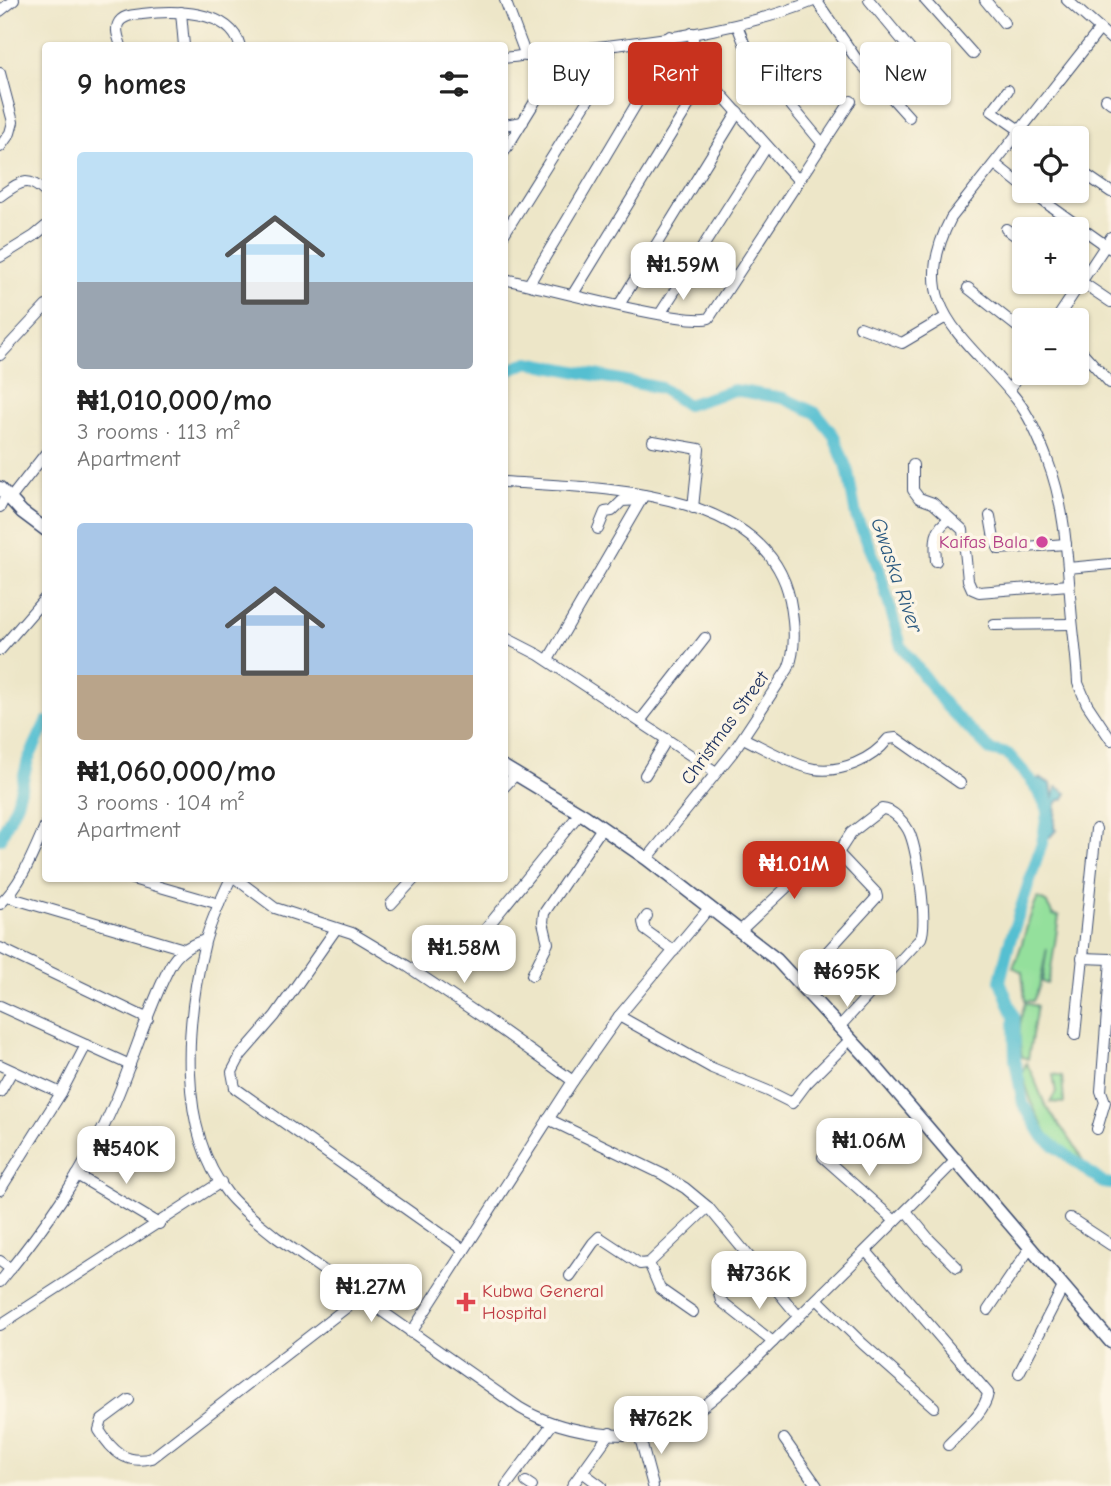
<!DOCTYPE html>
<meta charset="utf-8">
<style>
body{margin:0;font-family:"Comic Neue",sans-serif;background:#f2f2f2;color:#222;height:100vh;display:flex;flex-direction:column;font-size:26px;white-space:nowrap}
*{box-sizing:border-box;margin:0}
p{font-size:23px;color:#767676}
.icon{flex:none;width:38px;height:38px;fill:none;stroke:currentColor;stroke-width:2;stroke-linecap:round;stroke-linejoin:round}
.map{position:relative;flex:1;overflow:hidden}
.side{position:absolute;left:42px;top:42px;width:466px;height:840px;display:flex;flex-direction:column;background:#fff;border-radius:7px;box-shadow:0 2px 5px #0004}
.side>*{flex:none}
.top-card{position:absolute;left:528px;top:42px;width:476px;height:63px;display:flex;gap:14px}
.tools{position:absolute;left:1012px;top:126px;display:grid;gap:14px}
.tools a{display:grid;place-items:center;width:77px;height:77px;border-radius:7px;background:#fff;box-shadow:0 2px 5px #0004;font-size:35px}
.price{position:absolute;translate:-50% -60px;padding:0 16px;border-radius:14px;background:#fff;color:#222;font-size:23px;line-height:46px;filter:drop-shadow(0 2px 4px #0008)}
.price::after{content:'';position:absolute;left:50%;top:42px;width:21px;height:16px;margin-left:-10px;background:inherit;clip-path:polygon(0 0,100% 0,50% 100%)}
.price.current{background:#c8321e;color:#fff}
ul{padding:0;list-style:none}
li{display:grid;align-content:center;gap:14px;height:371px;padding:0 35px}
li span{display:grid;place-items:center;height:217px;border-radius:7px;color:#555}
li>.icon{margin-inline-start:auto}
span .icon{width:126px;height:126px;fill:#fffc;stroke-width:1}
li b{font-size:30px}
h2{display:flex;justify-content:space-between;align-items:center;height:84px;padding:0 35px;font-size:30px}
.chip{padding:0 24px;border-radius:7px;background:#fff;box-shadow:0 2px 5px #0004;font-size:24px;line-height:63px}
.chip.current{background:#c8321e;color:#fff}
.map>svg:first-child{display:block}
</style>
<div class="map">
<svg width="1111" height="1486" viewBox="0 0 1111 1486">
<rect width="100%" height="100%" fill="#fcf5e5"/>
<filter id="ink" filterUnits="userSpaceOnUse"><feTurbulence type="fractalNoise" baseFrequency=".0143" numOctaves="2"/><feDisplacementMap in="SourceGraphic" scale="14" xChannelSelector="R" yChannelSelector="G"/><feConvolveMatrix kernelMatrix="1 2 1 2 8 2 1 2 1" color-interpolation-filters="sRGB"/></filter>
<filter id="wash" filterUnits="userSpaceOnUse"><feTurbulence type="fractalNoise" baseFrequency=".00686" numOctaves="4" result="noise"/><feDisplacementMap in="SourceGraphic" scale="28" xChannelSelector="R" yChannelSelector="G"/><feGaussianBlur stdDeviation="1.57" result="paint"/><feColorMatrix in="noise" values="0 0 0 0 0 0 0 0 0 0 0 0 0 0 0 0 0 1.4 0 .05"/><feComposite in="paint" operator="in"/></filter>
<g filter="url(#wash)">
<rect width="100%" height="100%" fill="#ede6c8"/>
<g fill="#94e09c" stroke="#58887d" stroke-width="2">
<path d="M1038 898 1046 902 1053 915 1059 916 1051 970 1047 984 1042 982 1047 948 1039 988 1033 1001H1025L1022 972 1013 967C1024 945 1026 920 1038 898Z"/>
<path d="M1025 1003 1037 1006 1028 1059 1022 1057C1018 1039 1019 1020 1025 1003Z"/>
<path d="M1026 1063C1035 1077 1038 1090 1045 1104 1055 1122 1080 1148 1084 1166L1048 1136 1034 1109 1022 1074Z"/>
<polygon points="1053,1074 1062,1076 1064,1103 1050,1102 1056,1093"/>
</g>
<polygon fill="#55bfd1" stroke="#387798" stroke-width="2" points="1040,778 1051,784 1053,797 1057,787 1067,793 1063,800 1059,800 1056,804 1054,828 1056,830 1050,837 1045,837 1050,808 1033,781"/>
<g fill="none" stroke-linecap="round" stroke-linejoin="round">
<g stroke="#55bfd1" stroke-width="12">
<polyline points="504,373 528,362 661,388 687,405 734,390 783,398 816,413 834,436 848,472 856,516 879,569 901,646 946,706 990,750 1008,754 1031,780 1048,809 1042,843 1009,944 1000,981 1014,1016 1015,1060 1023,1104 1043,1137 1103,1183 1111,1184"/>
<polyline points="0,839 17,803 28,760 46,722"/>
</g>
</g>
</g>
<g filter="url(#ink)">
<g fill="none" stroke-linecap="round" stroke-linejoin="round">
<g stroke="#3a4a6e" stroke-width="12">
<g id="minor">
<polyline points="505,0 526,56"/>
<polyline points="816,0 855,57 909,117"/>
<polyline points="869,0 942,88"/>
<polyline points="925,0 973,54"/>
<polyline points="985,0 1004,23"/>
<polyline points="1067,0 1111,39"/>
<polyline points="0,11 14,0"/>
<polyline points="181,12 184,46"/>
<polyline points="737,25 748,53 822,143"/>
<path d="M1100 29 951 218C904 308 969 338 1017 400 1031 418 1040 440 1048 462 1066 509 1067 559 1071 608 1073 633 1077 658 1078 683L1087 704 1111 740"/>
<polyline points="692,33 697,60 706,77 798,180"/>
<path d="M121 46C119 39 115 31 118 24 122 15 134 15 142 14 173 10 230 9 240 46"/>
<path d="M504 58C606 45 720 39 816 0"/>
<polyline points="0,73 13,122 10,133 0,147"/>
<polyline points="1008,90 992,111 1021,131"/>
<polyline points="1106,99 1111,103"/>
<polyline points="504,125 523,122"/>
<polyline points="504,152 547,82 553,53"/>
<polyline points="995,164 1024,187"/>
<polyline points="1076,168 1111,192"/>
<polyline points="1029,191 1111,249"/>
<path d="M0 196C19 183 26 174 46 193"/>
<polyline points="1006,229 1024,242"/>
<polyline points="504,234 606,71 609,55 608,46"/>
<polyline points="0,257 34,236 46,226"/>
<path d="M504 279C538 286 685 326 709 318L851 101"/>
<polyline points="1077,279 1111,302"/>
<polyline points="529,284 641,96 670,36"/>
<polyline points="968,288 1024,332"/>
<polyline points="573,294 706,77"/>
<polyline points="619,305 738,112"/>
<polyline points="660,314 767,146"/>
<polyline points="1056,320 1111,237"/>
<polyline points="860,327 902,343 946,317"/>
<polyline points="1076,345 1110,383"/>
<polyline points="0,355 46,306"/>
<polyline points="1009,390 1024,368"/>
<polyline points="653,441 699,449 693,508"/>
<polyline points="913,465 913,490 919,498 933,503 963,530 968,580 972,589 979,592 1069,585"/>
<path d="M504 482C594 488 767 487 790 600 794 621 797 648 788 669L733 752 647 859"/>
<polyline points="10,499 46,453"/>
<polyline points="0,507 6,495"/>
<polyline points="990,516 994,539 999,549 1066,544"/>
<polyline points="598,529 605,512 612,511 622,501 641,500"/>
<path d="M936 561C935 544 933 528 950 519"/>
<polyline points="1068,568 1111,564"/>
<polyline points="994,625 1072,624"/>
<polyline points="504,637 539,655 716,772"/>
<polyline points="0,650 46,597"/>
<polyline points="548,660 644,495"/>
<polyline points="640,721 705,638"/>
<path d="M743 738C762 747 795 766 814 769 841 773 872 760 888 739L896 738 960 783"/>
<polyline points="645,775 667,739"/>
<polyline points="504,787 516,774"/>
<path d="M838 853 851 833 882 809C893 809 906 824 910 834 917 852 928 921 921 938L840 1026"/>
<polyline points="129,878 219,904"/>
<path d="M231 878C221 899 211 920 205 942 186 1019 176 1128 228 1194 242 1211 259 1223 276 1237L520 1408C557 1430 622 1443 664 1429 703 1416 750 1364 779 1336 839 1277 898 1219 957 1159"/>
<polyline points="235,878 275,908 352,933 407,966 490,1022 573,1081"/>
<polyline points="8,897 184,949"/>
<path d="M0 904C22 884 34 851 46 824"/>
<polyline points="391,904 415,878"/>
<polyline points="647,916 643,922 645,930 674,951"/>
<polyline points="336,929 275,1016 241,1055 232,1072 235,1088 464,1250"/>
<polyline points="741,930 818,858 838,853 876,893 877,897 826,953"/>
<polyline points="0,948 148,1019"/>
<polyline points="467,952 580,813"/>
<polyline points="1082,958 1111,959"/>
<polyline points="532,975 548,943 543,922 544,913 602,828"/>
<polyline points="0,1006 130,1065"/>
<polyline points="619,1016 712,1068 768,1091 792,1103 807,1083 851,1039"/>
<polyline points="1075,1035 1096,829"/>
<polyline points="0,1065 61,1093"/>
<polyline points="0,1092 12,1071"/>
<polyline points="548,1119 662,1174 685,1188 708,1207 799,1317"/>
<polyline points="1097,1129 1105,1102 1101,1091 1111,960"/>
<polyline points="823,1157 895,1221"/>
<polyline points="77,1175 159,1224"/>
<polyline points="0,1190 61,1093 86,1045"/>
<polyline points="906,1211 929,1239 957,1267"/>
<polyline points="1070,1218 1111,1245"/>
<path d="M866 1251 988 1393C985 1413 962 1430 948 1445"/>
<polyline points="0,1261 11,1269"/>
<polyline points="649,1263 660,1289 693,1312"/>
<polyline points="570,1276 593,1243 599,1237 640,1264 649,1263 708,1207"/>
<path d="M0 1282C45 1227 87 1168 115 1102 133 1060 148 1009 169 968 177 952 189 945 205 940"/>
<polyline points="726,1283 719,1293 721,1301 773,1342"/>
<polyline points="817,1299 863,1344 934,1407"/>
<polyline points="988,1310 1030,1248"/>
<polyline points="0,1325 221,1182"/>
<polyline points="411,1333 573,1081 619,1016 710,907"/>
<polyline points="1019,1373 1063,1287"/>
<path d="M129 1400 102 1420 99 1430C112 1451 126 1465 152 1458L360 1297"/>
<polyline points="639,1434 653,1486"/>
<polyline points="784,1439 817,1486"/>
<polyline points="582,1472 601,1486"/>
<polyline points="526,1482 532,1486"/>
<polyline points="506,1486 553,1423"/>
<polyline points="572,1486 610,1433"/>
</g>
</g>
<g stroke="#3a4a6e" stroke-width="15">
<g id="major">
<polyline points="0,488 22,512 46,530"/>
<polyline points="504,767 585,816 647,859 777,960 868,1058 1111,1342"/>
</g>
</g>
<use href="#minor" stroke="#fff" stroke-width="10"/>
<use href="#major" stroke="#fff" stroke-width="12"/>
</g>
</g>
<circle fill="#d1479c" stroke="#fcf5e5" stroke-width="2.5" cx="1042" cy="542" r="7"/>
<path fill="#e0444e" stroke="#fcf5e5" stroke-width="2.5" d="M462.5 1291.5h7v7h7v7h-7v7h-7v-7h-7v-7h7z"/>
<g text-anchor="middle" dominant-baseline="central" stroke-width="7" stroke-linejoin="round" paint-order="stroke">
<g font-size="19" fill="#b23c85" stroke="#fcf5e5" text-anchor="end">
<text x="1028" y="542">Kaifas Bala</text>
</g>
<g font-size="19" fill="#1b2f5e" stroke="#fcf5e5">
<text transform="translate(725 728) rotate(-54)">Christmas Street</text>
</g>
<g font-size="19" fill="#be3a42" stroke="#fcf5e5" text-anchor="start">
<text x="482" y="1291">Kubwa General<tspan x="482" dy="22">Hospital</tspan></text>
</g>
<g font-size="21" font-style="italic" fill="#2c5a80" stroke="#fcf5e5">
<text transform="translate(897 575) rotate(71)">Gwaska River</text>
</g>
</g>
</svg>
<div class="tools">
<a><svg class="icon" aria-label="locate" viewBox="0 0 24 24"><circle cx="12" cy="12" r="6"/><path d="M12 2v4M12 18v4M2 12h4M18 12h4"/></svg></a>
<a>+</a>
<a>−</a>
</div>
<b class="price" style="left:683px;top:302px">₦1.59M</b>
<b class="price current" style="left:794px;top:901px">₦1.01M</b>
<b class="price" style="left:464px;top:985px">₦1.58M</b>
<b class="price" style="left:847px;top:1009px">₦695K</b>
<b class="price" style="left:869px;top:1178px">₦1.06M</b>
<b class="price" style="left:126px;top:1186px">₦540K</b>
<b class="price" style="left:759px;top:1311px">₦736K</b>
<b class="price" style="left:371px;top:1324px">₦1.27M</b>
<b class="price" style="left:661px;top:1456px">₦762K</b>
<div class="top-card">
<a class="chip">Buy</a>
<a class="chip current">Rent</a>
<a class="chip">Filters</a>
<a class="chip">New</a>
</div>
<section class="side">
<h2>9 homes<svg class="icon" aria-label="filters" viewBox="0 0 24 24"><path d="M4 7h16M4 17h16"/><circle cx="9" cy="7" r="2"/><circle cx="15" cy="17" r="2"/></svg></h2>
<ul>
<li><span style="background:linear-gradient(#bfe0f5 60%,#9aa5b1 0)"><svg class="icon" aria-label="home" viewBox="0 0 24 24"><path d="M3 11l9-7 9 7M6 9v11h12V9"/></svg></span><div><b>₦1,010,000/mo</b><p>3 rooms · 113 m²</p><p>Apartment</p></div></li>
<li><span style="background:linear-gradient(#a9c7e8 70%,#b9a48a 0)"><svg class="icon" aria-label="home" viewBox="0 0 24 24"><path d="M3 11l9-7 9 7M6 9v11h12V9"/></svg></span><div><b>₦1,060,000/mo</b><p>3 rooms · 104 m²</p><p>Apartment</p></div></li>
</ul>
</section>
</div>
